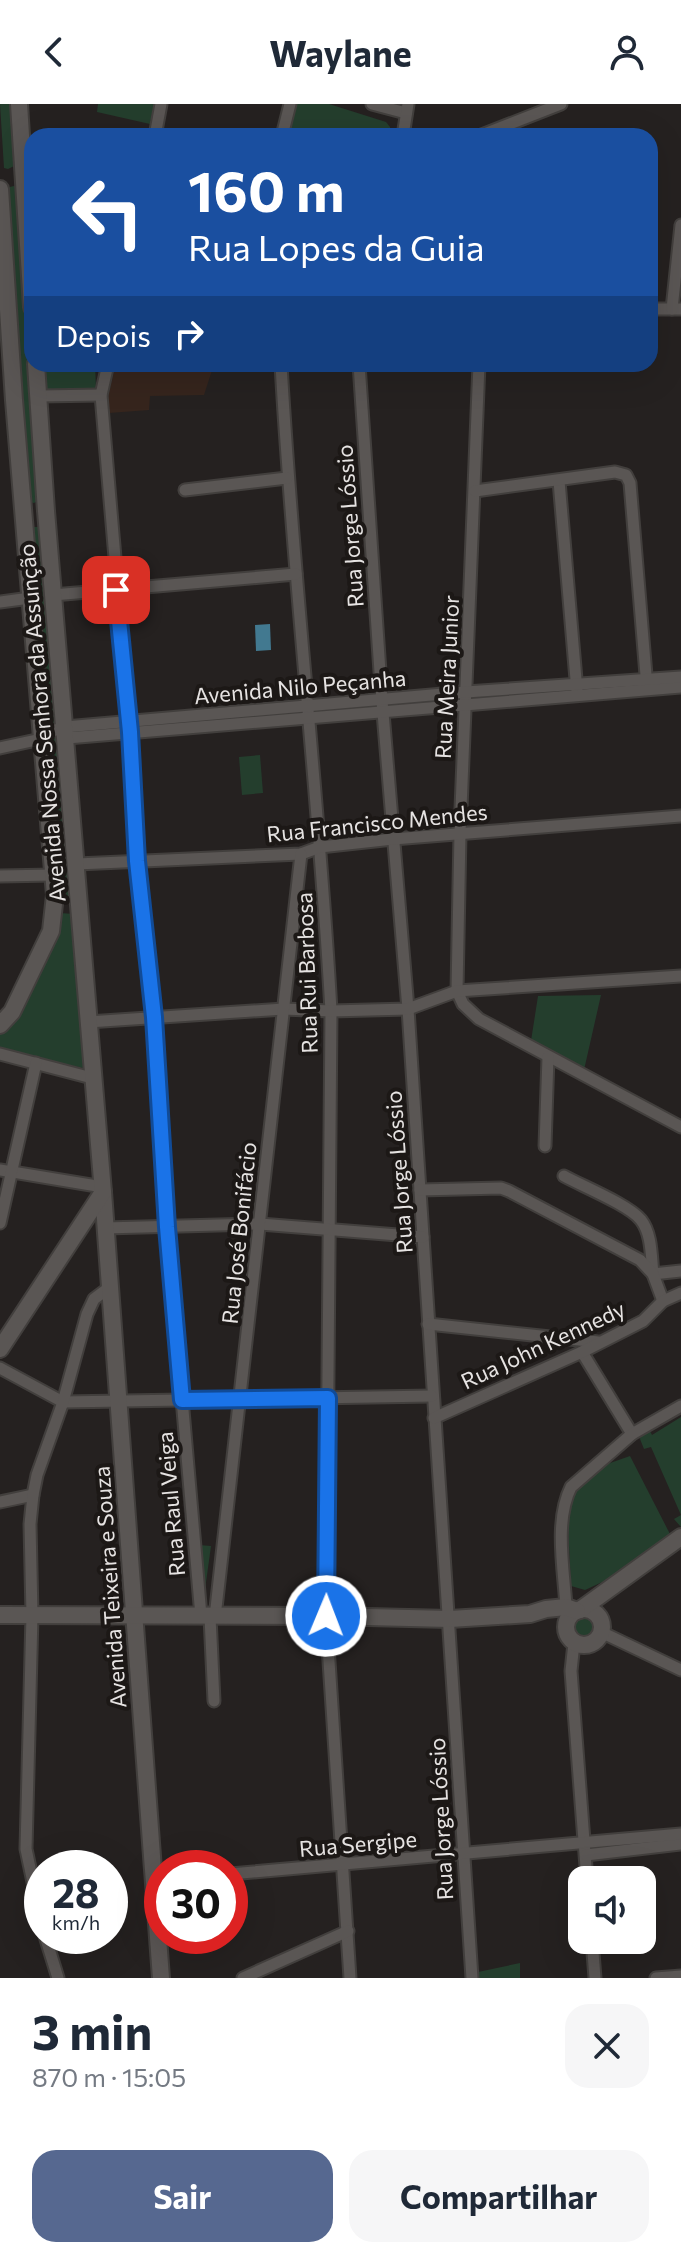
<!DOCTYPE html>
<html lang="pt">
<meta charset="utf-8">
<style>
body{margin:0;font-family:Commissioner,sans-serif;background:#f6f6f7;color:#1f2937;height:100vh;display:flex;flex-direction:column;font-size:30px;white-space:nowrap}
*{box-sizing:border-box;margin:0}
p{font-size:26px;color:#747a83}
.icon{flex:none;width:44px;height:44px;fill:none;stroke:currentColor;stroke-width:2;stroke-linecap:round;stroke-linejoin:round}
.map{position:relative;height:1874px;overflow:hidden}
.panel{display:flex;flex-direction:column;background:#fff;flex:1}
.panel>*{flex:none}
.hud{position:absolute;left:24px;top:24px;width:634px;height:244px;border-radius:24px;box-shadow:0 8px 32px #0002;background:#1a4fa0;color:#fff;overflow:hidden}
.buttons{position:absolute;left:568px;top:1762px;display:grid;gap:16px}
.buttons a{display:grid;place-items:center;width:88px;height:88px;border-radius:16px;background:#fff;box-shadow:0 8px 32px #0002;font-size:40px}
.speed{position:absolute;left:24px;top:1746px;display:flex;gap:16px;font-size:40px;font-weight:700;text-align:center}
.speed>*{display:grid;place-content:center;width:104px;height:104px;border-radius:50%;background:#fff;box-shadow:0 8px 32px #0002;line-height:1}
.speed small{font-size:20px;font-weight:400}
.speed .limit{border:12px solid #d22;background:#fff;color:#111}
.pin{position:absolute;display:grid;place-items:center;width:68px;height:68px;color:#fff;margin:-34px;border-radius:16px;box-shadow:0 4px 12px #0006}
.me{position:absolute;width:88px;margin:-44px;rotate:1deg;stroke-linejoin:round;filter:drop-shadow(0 0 6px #0008)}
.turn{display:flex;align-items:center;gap:28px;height:168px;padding:0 32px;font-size:36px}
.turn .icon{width:104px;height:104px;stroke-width:2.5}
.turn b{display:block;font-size:56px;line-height:68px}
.then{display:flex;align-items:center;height:76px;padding:0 32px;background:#0003;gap:16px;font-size:30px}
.round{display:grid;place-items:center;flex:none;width:84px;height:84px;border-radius:24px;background:#f6f6f7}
.overview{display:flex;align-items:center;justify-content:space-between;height:136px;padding:0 32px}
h1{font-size:48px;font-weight:700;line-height:60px}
.action{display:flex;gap:16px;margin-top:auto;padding:16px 32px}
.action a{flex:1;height:92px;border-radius:24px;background:#566890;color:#fff;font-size:32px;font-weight:700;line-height:92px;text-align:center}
.action a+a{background:#f6f6f7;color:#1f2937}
header{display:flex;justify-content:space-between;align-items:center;height:104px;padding:0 32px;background:#fff;font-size:36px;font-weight:700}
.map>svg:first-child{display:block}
.medical{fill:#36251d}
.green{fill:#243e2d}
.water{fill:#427990}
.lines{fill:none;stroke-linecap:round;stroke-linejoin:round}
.street-casing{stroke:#423f3d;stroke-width:15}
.secondary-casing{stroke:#423f3d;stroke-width:20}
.street{stroke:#5a5654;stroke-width:11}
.secondary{stroke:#5a5654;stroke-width:16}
.route-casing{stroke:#114b97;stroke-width:20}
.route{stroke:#1a73e8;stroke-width:14}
.labels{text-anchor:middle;stroke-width:8;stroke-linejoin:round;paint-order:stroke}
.street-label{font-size:22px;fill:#e6e3e2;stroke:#1c1816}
</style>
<header><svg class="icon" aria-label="back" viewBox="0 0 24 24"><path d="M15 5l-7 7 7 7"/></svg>Waylane<svg class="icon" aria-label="person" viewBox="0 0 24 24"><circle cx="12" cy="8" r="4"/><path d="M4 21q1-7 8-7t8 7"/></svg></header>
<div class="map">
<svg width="681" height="1874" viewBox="0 0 681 1874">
<rect width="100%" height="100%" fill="#252120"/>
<path class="medical" d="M116,260h98l-10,31 -54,1 -1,14 -40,3 -2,-12z"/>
<g class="green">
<path d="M0,0h13l5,60 -10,5 -4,-1z"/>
<path d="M98,0h56l-4,20 -53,-12z"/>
<path d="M294,0h35l57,18 4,5v9h-103z"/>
<path d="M14,82l6,1 21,312 -7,4 -4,-1 -25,-314z"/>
<path d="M42,260h53l1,24 -52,2z"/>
<path d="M31,423h11l33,369 -6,3 -11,-20z"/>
<path d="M260,651l3,38 -21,2 -3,-38z"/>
<path d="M60,809l14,1 9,154 -83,-19v-20z"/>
<path d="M601,891l-17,75 -53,-29 7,-45z"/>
<path d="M681,1313v110l-7,-8 7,-4 -30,-68 -7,2 -4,-10 1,-5 8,-5 3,6z"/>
<path d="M630,1352l42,82 -46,33 -41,19 -14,-4 -3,-61 2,-27 26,-30z"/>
<path d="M199,1441l12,1 -7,51z"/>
<circle cx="585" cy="1524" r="12"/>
<path d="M520,1859v15h-42v-6z"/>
</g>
<path class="water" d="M270,520l1,26 -15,1 -1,-26z"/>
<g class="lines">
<defs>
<g id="street">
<path d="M372,0l34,9"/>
<path d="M155,32l6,-32"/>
<path d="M282,32l8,-32"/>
<path d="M403,32l5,-32"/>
<path d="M479,32l82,-32"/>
<path d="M650,205h31"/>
<path d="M672,205l9,-84"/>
<path d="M108,260l-7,31 29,337 7,129 17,156 13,210 34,389"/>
<path d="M281,260c12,216 38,431 50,647l-5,605 24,362"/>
<path d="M359,260l23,337 26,308 64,969"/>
<path d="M479,260l-19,469 -3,158 6,13 16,15 202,108"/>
<path d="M39,292l62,-1"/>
<path d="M559,377l18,210"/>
<path d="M185,386l102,-12"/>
<path d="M475,387l140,-19 11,3 4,8 17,204"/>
<path d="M53,491l243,-21"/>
<path d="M0,498l30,-4"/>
<path d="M67,634l614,-51"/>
<path d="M0,644l41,-9 5,-6 19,-6 401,-35 215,-15"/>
<path d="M77,760l224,-10 19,-7 73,-8 288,-23"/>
<path d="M0,772l53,-1"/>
<path d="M88,918l196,-13 47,2 77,-2 49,-18 224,-15"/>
<path d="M0,950l92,24"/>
<path d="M545,1042l3,-89"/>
<path d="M0,1066l103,17"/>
<path d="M564,1072c18,10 65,29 77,44 11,14 10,36 12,54l28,-3"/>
<path d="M420,1086l81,-2 8,3 131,69 13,14 10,27"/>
<path d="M0,1119l36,-160"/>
<path d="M105,1124l155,-4 163,13"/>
<path d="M428,1220l170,18"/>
<path d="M582,1248l50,82"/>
<path d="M0,1264l63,34 369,-6"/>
<path d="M434,1314l148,-66 61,-31 20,-20 18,-8"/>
<path d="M0,1398l33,-7"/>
<path d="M566,1503c-2,-37 -12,-86 5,-120l61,-53 49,-28"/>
<path d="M210,1513l4,84"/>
<path d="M215,1513l86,-763"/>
<path d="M601,1528l80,38"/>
<path d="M574,1539l-3,28 16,209"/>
<path d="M586,1751l95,-11"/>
<path d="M230,1770l451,-40"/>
<path d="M42,1821l-16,-76 6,-234 -2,-91 3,-29 4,-20 26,-73 24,-88 7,-15 16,-12"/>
<path d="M45,1832l13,42"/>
<path d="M592,1836l3,38"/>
<path d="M243,1874l105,-47"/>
<path d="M656,1874l25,-2"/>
</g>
<g id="secondary">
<path d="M19,0l13,203"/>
<path d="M0,85l14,211 41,495 -4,36 -39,81 -12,13"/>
<path d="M103,1088l58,786"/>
<path d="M0,1245l103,-157 -57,-681 -10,-147"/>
<circle cx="584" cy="1523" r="18"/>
<path d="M580,1506l101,-73"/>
<path d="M0,1511l326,1 124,3 80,-5 16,-5 20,-2 11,4"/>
</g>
</defs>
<use href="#street" class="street-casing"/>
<use href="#secondary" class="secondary-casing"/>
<use href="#street" class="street"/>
<use href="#secondary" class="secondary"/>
</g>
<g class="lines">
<defs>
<path id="route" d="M116,486l14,142 7,129 17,156 13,210 15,173 146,-2 -2,218"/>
</defs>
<use href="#route" class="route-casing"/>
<use href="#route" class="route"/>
</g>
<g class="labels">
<g class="street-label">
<text transform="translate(350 422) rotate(-94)" y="8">Rua Jorge Lóssio</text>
<text transform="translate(447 573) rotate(-87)" y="8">Rua Meira Junior</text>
<text transform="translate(300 583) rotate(-5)" y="8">Avenida Nilo Peçanha</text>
<text transform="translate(42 619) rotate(-95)" y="8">Avenida Nossa Senhora da Assunção</text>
<text transform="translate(377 719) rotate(-6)" y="8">Rua Francisco Mendes</text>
<text transform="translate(307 869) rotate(-92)" y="8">Rua Rui Barbosa</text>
<text transform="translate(399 1068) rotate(-94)" y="8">Rua Jorge Lóssio</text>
<text transform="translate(239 1129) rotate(-84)" y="8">Rua José Bonifácio</text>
<text transform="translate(543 1241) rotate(-25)" y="8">Rua John Kennedy</text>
<text transform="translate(171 1400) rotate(-95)" y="8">Rua Raul Veiga</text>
<text transform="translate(110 1483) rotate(-94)" y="8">Avenida Teixeira e Souza</text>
<text transform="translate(441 1715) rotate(-93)" y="8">Rua Jorge Lóssio</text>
<text transform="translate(358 1740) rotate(-5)" y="8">Rua Sergipe</text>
</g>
</g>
</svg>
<div class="buttons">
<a><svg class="icon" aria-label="sound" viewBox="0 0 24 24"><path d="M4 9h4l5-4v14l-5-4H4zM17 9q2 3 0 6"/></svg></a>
</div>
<div class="speed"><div>28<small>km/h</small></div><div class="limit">30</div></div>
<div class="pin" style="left:116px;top:486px;background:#d93025"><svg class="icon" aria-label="arrive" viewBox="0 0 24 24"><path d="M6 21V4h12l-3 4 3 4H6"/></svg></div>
<svg class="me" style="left:326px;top:1512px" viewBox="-20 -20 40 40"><circle r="17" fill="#1a73e8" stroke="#fff" stroke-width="3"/><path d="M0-11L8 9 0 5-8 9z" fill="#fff"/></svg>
<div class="hud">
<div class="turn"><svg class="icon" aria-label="left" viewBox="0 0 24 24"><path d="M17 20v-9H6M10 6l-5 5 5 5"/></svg><div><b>160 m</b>Rua Lopes da Guia</div></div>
<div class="then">Depois<svg class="icon" aria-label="right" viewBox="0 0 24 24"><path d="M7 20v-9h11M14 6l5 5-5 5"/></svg></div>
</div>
</div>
<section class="panel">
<div class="overview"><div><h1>3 min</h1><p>870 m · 15:05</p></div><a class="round"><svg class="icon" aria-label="close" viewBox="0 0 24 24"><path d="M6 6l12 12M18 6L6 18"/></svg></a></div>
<div class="action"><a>Sair</a><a>Compartilhar</a></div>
</section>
